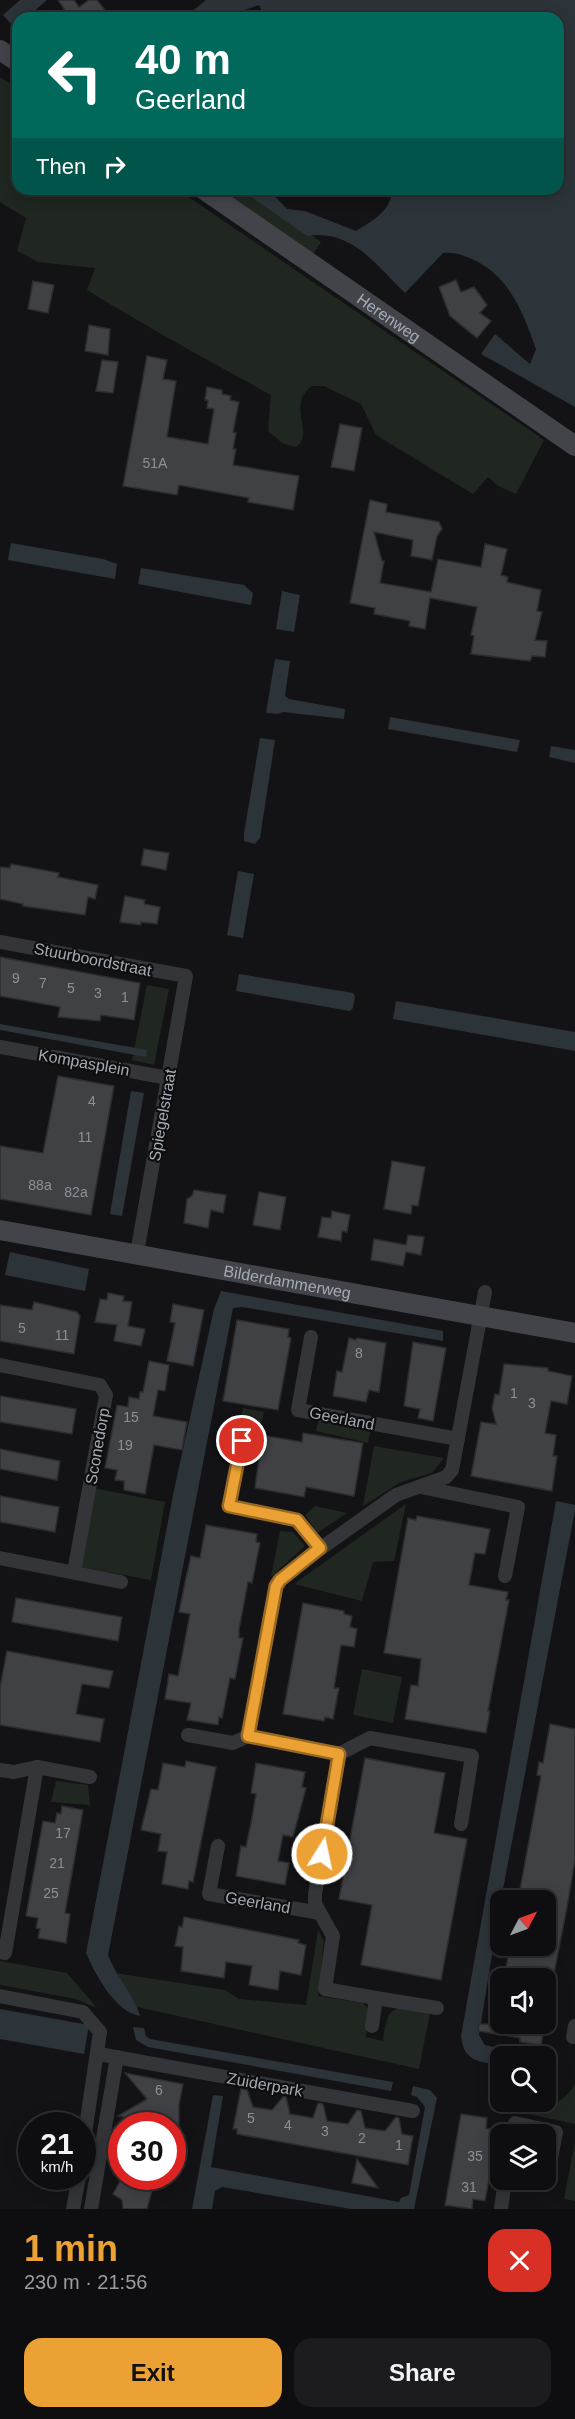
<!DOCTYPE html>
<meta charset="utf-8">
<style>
body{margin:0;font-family:Helvetica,sans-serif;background:#1c1c1e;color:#f1f3f6;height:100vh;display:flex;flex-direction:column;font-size:22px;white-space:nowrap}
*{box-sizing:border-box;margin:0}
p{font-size:20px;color:#9b9c9f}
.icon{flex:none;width:33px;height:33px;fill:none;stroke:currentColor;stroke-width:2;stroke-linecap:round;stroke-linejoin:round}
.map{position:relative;height:2209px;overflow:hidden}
.sheet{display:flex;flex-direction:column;background:#0e0e10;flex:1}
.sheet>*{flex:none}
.banner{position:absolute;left:12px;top:12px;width:552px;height:183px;border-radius:18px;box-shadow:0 3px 15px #0003,0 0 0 2px #2e2e30;background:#00695c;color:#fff;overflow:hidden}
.needle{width:39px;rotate:49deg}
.fabs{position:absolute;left:490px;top:1890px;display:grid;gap:12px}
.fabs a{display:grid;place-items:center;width:66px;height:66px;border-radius:12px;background:#0e0e10;box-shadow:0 3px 15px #0003,0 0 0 2px #2e2e30;font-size:30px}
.speed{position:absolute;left:18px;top:2112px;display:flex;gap:12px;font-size:30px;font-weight:700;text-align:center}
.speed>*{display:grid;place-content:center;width:78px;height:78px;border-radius:50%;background:#0e0e10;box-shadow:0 3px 15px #0003,0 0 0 2px #2e2e30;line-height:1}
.speed small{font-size:15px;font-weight:400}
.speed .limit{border:9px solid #d22;background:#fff;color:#111}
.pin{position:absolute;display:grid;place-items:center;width:51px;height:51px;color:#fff;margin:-26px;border:3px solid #fff;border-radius:50%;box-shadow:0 2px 6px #0007}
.me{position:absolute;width:66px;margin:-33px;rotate:10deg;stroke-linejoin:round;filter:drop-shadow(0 0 4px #0008)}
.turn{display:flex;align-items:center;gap:21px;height:126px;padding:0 24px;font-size:27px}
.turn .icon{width:78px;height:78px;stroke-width:2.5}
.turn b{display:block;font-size:42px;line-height:51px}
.then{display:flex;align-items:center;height:57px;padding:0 24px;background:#0003;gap:12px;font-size:22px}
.round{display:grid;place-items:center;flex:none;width:63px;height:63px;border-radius:18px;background:#1c1c1e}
.head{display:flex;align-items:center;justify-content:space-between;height:102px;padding:0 24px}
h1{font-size:36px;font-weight:600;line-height:45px;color:#eba134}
.cta{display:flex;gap:12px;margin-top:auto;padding:12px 24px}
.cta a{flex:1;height:69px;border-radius:18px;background:#eba134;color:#111;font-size:24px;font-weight:600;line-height:69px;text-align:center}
.cta a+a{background:#1c1c1e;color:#f1f3f6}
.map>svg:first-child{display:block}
.green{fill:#1f2720}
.water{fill:#2c343a}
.building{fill:#3f4144;stroke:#2d2d30;stroke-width:1.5}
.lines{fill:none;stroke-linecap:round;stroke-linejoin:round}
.street{stroke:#343539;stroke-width:14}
.secondary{stroke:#424449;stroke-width:20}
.route-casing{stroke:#996922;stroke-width:15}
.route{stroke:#eba134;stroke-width:10}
.labels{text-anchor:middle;stroke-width:4.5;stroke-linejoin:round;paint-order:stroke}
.number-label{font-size:14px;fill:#8c9099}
.street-label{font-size:16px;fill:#a5abb5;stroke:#0e0e0f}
</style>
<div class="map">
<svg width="575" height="2209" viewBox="0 0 575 2209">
<rect width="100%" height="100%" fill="#131315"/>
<g class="green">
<path d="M0,77l18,12v100h159l367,251 -28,54 -18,-8 -10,-9 -15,17 -97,-59 -15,-31 -37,-18h-12c-27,20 4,47 -16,61l-14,-4 -14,-12 3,-36c-62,-34 -124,-68 -184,-105l8,-22 -57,-6 -21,-11 9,-33 -26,-16z"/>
<path d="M215,189h33l73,53 -8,13z"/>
<path d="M147,985l22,4 -15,76 -22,-5z"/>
<path d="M243,1408l21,4 -5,21 -20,-3z"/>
<path d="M319,1418l52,11 -3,14 -52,-12z"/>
<path d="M374,1446l70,12 -12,15 -31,9 -38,24z"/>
<path d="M93,1488l72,14 -14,78 -70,-13z"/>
<path d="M406,1504l-12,57 -21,1 -11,39 -68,-17z"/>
<path d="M315,1506l32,7 -30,20 -12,-18z"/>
<path d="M280,1531l13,1 12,14 -34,31z"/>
<path d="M362,1669l40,8 -9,46 -40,-8z"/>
<path d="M56,1781l32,4 2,20 -39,-3z"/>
<path d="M318,1930l6,11 -6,55 45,7 6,8 -3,26 17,4c5,-41 12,-34 47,-28l-11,56 -282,-62 -22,-34 110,17 14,9 67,6z"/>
<path d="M0,1961l67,12 30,35 -21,-9 -76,-14z"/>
<path d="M575,2084v40l-47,-10v-9c22,1 35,-1 47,-21z"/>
<path d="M575,2142v59l-11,-2z"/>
</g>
<g class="water">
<path d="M20,0h27l-21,18h-8v7l-3,3 -12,-13z"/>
<path d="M206,0h369v407l-94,-53 14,-20 35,30 6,-15c-13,-36 -26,-72 -62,-89 -12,-5 -18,-8 -31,-7l-38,40c-29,-28 -53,-64 -98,-57l-67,-47h28l19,20 18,2 51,20c16,-10 36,-20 36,-42h166v-171h-293l-6,-13 -37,13h-38z"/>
<path d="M11,543l92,16 14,5 -2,15 -107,-19z"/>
<path d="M141,568l103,17 9,8 -2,12 -113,-21z"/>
<path d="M282,591l18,4 -6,37 -18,-3z"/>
<path d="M275,659l15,2 -5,35 4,3 56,10 -1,10 -61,-7 -5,2 -12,-1z"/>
<path d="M390,717l130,23 -3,12 -129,-23z"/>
<path d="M260,738l15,2 -15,98 -5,6 -11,-3v-8z"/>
<path d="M551,746l24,4v13l-26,-6z"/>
<path d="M238,871l16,3 -11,64 -16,-3z"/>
<path d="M239,974l114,19 2,3 -2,12 -3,3 -114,-20z"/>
<path d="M396,1001l179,31v19l-182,-32z"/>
<path d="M0,1024l147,26 -1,7 -146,-27z"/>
<path d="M131,1091l13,2 -22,123 -12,-2z"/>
<path d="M10,1252l79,17 -4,22 -80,-16z"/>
<path d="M221,1291l222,40v10l-201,-34 -9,1 -125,647c8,22 27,41 32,61 -25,-4 -45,-42 -54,-63l88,-463 40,-181z"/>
<path d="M556,1501l19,4v5l-74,390 -22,135 6,10 49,11h-33v10c-23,-5 -37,-4 -40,-30z"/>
<path d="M0,2009l89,16 -5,29 -84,-15z"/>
<path d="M133,2027l11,1 2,8 4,3 243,43 -2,9 -243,-44 -12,-7z"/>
<path d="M413,2086l17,4 7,8 -23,111h-63l-129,-22 -7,4 -3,18h-20l21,-114 10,1 -12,71 188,35 2,-4 8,-3 16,-88 -8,-10 -6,-2z"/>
</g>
<g class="building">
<path d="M58,0h16l5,7 10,-7h8l14,18h-47l4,-3z"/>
<path d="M456,280l5,12 13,-5 13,18 -7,8 11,8 -14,17 -27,-22 -11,-29z"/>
<path d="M33,281l21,4 -6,28 -20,-4z"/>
<path d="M89,325l21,4 -2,26 -23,-4z"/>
<path d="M147,356l20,4 -4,19 13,2 -9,56 41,7 6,-35 -7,-1 1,-8h-3l2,-13 15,3v4l9,2 -1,4 9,2 -6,30 3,1 -3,16h3l-3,16 66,11 -6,34 -45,-8 1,-4 -70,-13 -2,10 -54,-9z"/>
<path d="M102,360l16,2 -5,31 -17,-2z"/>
<path d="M340,424l22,4 -8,43 -23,-4z"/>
<path d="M370,500l17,4 -1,8 53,10 3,7 -5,7 -5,24 -21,-4 2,-16 -39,-8 8,29h2l-4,22 51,9 7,-33 43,8 4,-23 22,5 -6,26 7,2 -1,5 34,8 -4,21 5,1 -7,28 12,1 -2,16 -13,-1 -2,5 -59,-7 3,-18 -3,-1 6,-28 -47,-9 -5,31 -16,-3 1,-5 -36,-7 1,-6 -25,-5z"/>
<path d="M144,849l25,4 -3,17 -25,-5z"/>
<path d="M11,864l48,9 -1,4 40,8 -3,14 -7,-2 -3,18 -62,-9v-2l-23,-5v-32l10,1z"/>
<path d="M125,896l20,4 -1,4 16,3 -3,17 -16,-2v3l-21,-3z"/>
<path d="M0,957l140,26 -6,37 -33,-5 -1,6 -42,-4 2,-10 -60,-11z"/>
<path d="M58,1076l56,10 -23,129 -91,-16v-53l43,7z"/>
<path d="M392,1161l33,6 -7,39 -6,-1 -1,9 -27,-5z"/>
<path d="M194,1190l32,5 -3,18 -12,-3 -3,18 -24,-5 3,-24 5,-3z"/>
<path d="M259,1192l27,5 -6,33 -27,-5z"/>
<path d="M332,1211l18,4 -3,17 -5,-1 -1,10 -23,-4 4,-20 9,1z"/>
<path d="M408,1235l16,2 -3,18 -15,-3 -3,14 -32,-6 3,-21 32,6z"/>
<path d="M108,1293l16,3 -1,5 9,1 -4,24 17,3 -4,17 -27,-5 3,-16 -22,-3 5,-23 7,1z"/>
<path d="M34,1302l43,10 3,4 -6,38 -74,-13v-36l32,5z"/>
<path d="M173,1304l31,6 -11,56 -26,-5 8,-38 -5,-1z"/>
<path d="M237,1320l52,9 -1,8 3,1 -13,72 -55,-9z"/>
<path d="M349,1338l7,2 1,-2 29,5 -7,49 -10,-2 -3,12 -33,-6 4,-25 5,1z"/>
<path d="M413,1342l33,6 -13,73 -15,-3 2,-9 -16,-3z"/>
<path d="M149,1361l20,4 -4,26 -7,-1 -5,26 34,6 -5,28 -28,-5 -9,49 -21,-4v-9l-9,-1 2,-10 -12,-2 12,-63 11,2 1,-10 10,2 1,-7h3z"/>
<path d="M504,1364l44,4v3l24,5 -5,28 -16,-3 -6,32 11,2 -3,21h4l-5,35 -81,-15 10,-54 15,2 -4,-16 3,-14 4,1z"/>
<path d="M0,1396l76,13 -4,25 -72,-12z"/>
<path d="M303,1433l60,10 -9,53 -48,-9 -2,10 -49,-9 7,-53 40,7z"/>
<path d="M0,1449l60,12 -3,19 -57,-11z"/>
<path d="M0,1496l59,11 -4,25 -55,-10z"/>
<path d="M417,1516l73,13 -5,25 -10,-1 -6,32 39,7 -2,8h3l-21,111h2l-4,22 -81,-14 6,-34 7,1 3,-27 -37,-6 24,-135 8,2z"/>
<path d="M206,1525l51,9 -1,8 4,1 -8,40 -4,-1 -9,47v9h4l-8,41 -5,-1 -8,40 -3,-1 -1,8 -31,-5 4,-17 -26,-4 4,-25 9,2 12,-62 -11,-2 7,-34 5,-22 9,2z"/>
<path d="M16,1598l106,19 -4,24 -106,-19z"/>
<path d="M303,1603l41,8v3l8,2 -2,11 7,2 -3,18 -13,-2 -7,43h5l-6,31 -8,-2 -1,4 -41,-7z"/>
<path d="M7,1651l106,20 -4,17 -27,-4 -6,30 28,5 -4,23 -100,-17v-38z"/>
<path d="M550,1724l25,5v131l-8,47 -14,72 -49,-1 6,-32 26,4 1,-3 9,2v-49h-28l23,-124 -4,-1 2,-13 4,1z"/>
<path d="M365,1758l80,15 -11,60 33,6 -26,141 -80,-15 11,-60 -33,-6z"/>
<path d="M186,1761l30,6 -23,115 -4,-1 -1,8 -26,-5 5,-32 -9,-1 3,-17 -20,-4 10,-41 7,1 5,-27 22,4z"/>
<path d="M256,1763l49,9 -3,15 4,1 -13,49 -10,-2 -5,26 11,2 -4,22 -49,-9 5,-30 5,1 5,-24 5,-29 -5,-1z"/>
<path d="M62,1806l21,4 -18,103 5,1 -4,29 -28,-5 2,-9 -4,-1 2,-10 -12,-2 17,-95 12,2 2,-10 4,1z"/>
<path d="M184,1917l115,23 -1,3 8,2 -5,30 -21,-4 -2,19 -29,-5 3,-19 -26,-4 -2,16 -43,-7 2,-24 -8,-1 4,-20 3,1z"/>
<path d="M479,2024h66l-4,21 -21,-3v-4l-42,-7z"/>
<path d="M125,2073l58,11 -4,21v22l-61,-11 29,-17z"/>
<path d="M241,2089l6,1 6,17 19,3 11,-13h3l4,17 23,4 5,-15 5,1 4,17 21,3 9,-14 4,1 4,17 20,3 11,-14 3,1 3,16 11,2 -5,29 -171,-31v-5h-4z"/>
<path d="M461,2114l26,4 -1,10 12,3 -13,70 -12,-2 -1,10 -27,-4z"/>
<path d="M357,2159l21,29 -26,-5z"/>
<path d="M123,2176h33l-9,33h-24l-1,-9 -9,-6z"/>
</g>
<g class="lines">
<g class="street">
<path d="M0,942l186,34 -49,277"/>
<path d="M0,1047l168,31"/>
<path d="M311,1337l-13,73 160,29"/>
<path d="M0,1365l100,20 6,10 -32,177"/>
<path d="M242,1438l-13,68 68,14 23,29"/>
<path d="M421,1487l97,20 -13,69"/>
<path d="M0,1558l121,24"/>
<path d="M188,1735l45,8 15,-7"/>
<path d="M339,1754l-24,140v10l18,32 -8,53 51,9"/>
<path d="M0,1770l14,2 23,-5 53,10"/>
<path d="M461,1824l11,-68 -102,-18 -31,16 -91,-18 28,-150 4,-6 40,-31 76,-54 50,-18 6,-7 33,-178"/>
<path d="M218,1846l-9,48 111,19"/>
<path d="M0,1952l5,1 32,-186"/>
<path d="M0,1996l83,16 17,20 -18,121"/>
<path d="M372,2026l4,-28 61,10"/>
<path d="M575,2026l-2,11h2"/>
<path d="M99,2054l314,57"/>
<path d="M513,2134l2,-11 41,9 -10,53 -29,-5"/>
<path d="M73,2209l6,-33"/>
<path d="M91,2209l26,-152"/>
<path d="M501,2209l4,-29"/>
</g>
<g class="secondary">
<path d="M0,50l18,12"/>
<path id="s1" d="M203,189l372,257"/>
<path id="s2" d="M0,1230l575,103"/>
</g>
</g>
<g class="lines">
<defs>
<path id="route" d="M242,1441l-13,65 68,14 23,28 -40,32 -4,6 -28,150 91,18 -17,100"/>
</defs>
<use href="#route" class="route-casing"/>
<use href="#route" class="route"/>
</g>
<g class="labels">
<g class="number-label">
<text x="155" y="468">51A</text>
<text x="16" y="983">9</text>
<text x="43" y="988">7</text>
<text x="71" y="993">5</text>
<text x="98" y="998">3</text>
<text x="125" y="1002">1</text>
<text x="92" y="1106">4</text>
<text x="85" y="1142">11</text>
<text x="40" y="1190">88a</text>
<text x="76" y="1197">82a</text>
<text x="22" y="1333">5</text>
<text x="62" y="1340">11</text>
<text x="359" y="1358">8</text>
<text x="514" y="1398">1</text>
<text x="532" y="1408">3</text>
<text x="131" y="1422">15</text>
<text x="125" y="1450">19</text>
<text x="63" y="1838">17</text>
<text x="57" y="1868">21</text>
<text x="51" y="1898">25</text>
<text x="159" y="2095">6</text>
<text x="251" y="2123">5</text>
<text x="288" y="2130">4</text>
<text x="325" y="2136">3</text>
<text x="362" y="2143">2</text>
<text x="399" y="2150">1</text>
<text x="475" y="2161">35</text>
<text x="469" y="2192">31</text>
</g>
<g class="street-label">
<text dy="6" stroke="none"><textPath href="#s1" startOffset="226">Herenweg</textPath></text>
<text transform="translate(93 959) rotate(11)" y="6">Stuurboordstraat</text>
<text transform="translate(84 1062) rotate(10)" y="6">Kompasplein</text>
<text transform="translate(162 1115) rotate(-80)" y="6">Spiegelstraat</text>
<text dy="6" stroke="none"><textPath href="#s2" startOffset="292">Bilderdammerweg</textPath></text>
<text transform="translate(342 1418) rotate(11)" y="6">Geerland</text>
<text transform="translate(97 1446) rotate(-80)" y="6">Sconedorp</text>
<text transform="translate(258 1902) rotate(10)" y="6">Geerland</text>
<text transform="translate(265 2084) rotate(10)" y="6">Zuiderpark</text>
</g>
</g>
</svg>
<div class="fabs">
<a><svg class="needle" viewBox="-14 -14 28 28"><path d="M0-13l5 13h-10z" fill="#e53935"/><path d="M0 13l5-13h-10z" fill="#9b9c9f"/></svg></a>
<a><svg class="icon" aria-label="sound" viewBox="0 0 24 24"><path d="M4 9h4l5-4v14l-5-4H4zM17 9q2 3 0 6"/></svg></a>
<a><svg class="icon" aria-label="search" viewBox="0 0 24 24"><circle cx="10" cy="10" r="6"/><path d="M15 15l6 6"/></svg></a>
<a><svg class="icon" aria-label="layers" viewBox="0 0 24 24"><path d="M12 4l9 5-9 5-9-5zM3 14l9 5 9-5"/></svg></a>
</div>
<div class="speed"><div>21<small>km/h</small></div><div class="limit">30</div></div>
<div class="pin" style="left:242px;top:1441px;background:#d93025"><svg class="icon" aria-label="arrive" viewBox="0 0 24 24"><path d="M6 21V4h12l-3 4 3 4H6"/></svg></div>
<svg class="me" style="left:322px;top:1854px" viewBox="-20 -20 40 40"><circle r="17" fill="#eba134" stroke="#fff" stroke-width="3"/><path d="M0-11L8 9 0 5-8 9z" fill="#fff"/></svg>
<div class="banner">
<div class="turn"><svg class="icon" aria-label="left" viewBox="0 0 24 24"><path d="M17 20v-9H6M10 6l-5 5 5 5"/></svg><div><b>40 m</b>Geerland</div></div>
<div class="then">Then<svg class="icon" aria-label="right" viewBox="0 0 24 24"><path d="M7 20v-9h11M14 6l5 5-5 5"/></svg></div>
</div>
</div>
<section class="sheet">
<div class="head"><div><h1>1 min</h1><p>230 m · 21:56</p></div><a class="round" style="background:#d93025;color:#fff"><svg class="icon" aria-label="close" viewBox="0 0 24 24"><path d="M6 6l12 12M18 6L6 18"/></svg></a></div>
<div class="cta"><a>Exit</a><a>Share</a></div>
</section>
